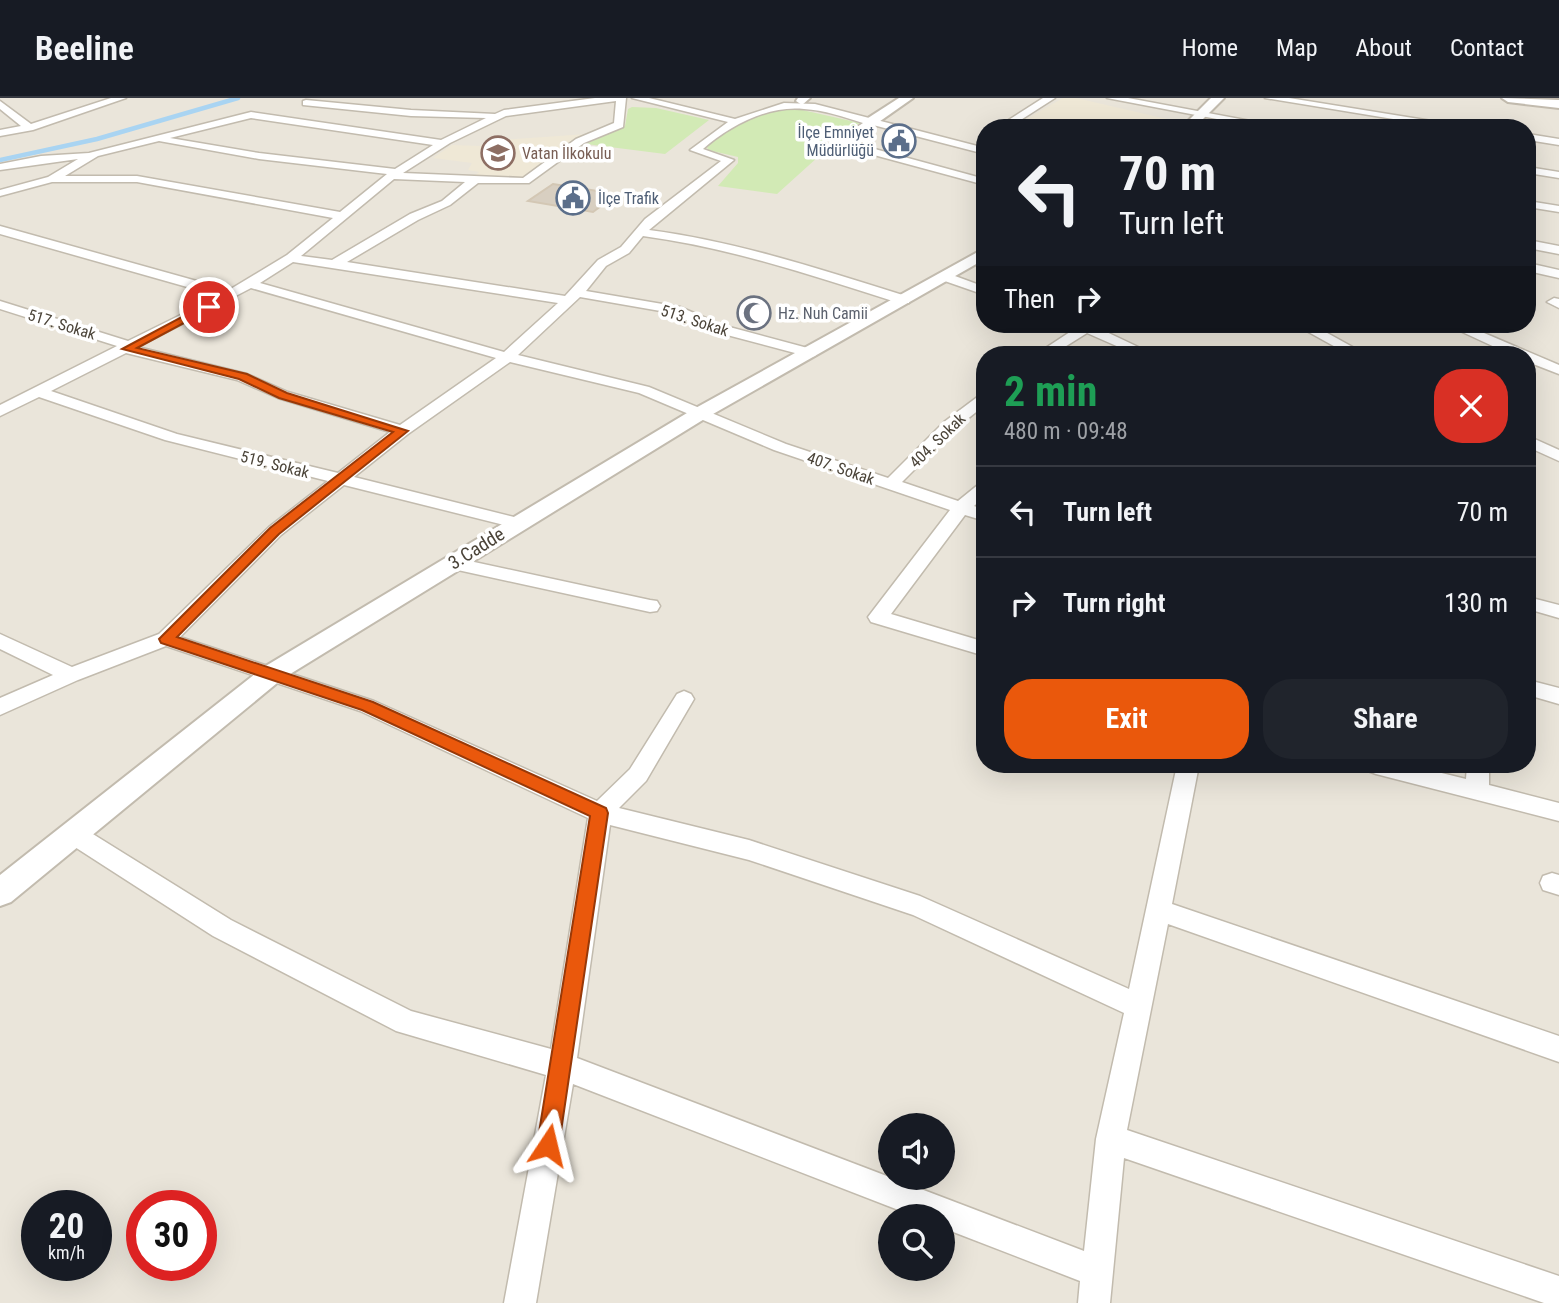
<!DOCTYPE html>
<meta charset="utf-8">
<style>
body{margin:0;font-family:"Roboto Condensed",sans-serif;background:#20242c;color:#f1f3f6;height:100vh;display:flex;flex-direction:column;font-size:26px;white-space:nowrap}
*{box-sizing:border-box;margin:0}
p{font-size:23px;color:#9ea1a6}
.icon{flex:none;width:38px;height:38px;fill:none;stroke:currentColor;stroke-width:2;stroke-linecap:round;stroke-linejoin:round}
.map{position:relative;flex:1;overflow:hidden}
.sheet{position:absolute;left:976px;top:248px;width:560px;height:427px;display:flex;flex-direction:column;background:#171b24;border-radius:28px;box-shadow:0 7px 28px #0002}
.sheet>*{flex:none}
.guide{position:absolute;left:976px;top:21px;width:560px;height:214px;border-radius:28px;box-shadow:0 7px 28px #0002;background:#171b24;color:#f1f3f6;overflow:hidden}
.buttons{position:absolute;left:878px;top:1015px;display:grid;gap:14px}
.buttons a{display:grid;place-items:center;width:77px;height:77px;border-radius:50%;background:#171b24;box-shadow:0 7px 28px #0002;font-size:35px}
.speed{position:absolute;left:21px;top:1092px;display:flex;gap:14px;font-size:35px;font-weight:700;text-align:center}
.speed>*{display:grid;place-content:center;width:91px;height:91px;border-radius:50%;background:#171b24;box-shadow:0 7px 28px #0002;line-height:1}
.speed small{font-size:18px;font-weight:400}
.speed .limit{border:10px solid #d22;background:#fff;color:#111}
.pin{position:absolute;display:grid;place-items:center;width:60px;height:60px;color:#fff;margin:-30px;border:4px solid #fff;border-radius:50%;box-shadow:0 2px 7px #0007}
.me{position:absolute;width:77px;margin:-38px;rotate:10deg;stroke-linejoin:round;filter:drop-shadow(0 0 5px #0008)}
.turn{display:flex;align-items:center;gap:24px;height:147px;padding:0 28px;font-size:32px}
.turn .icon{width:91px;height:91px;stroke-width:2.5}
.turn b{display:block;font-size:49px;line-height:60px}
.then{display:flex;align-items:center;height:66px;padding:0 28px;background:#0003;gap:14px;font-size:26px}
.round{display:grid;place-items:center;flex:none;width:74px;height:74px;border-radius:28px;background:#20242c}
.overview{display:flex;align-items:center;justify-content:space-between;height:119px;padding:0 28px}
h1{font-size:42px;font-weight:700;line-height:52px;color:#1e9e55}
.primary-button{display:flex;gap:14px;margin-top:auto;padding:14px 28px}
.primary-button a{flex:1;height:80px;border-radius:28px;background:#ea580c;color:#fff;font-size:28px;font-weight:700;line-height:80px;text-align:center}
.primary-button a+a{background:#20242c;color:#f1f3f6}
ul{padding:0;list-style:none}
li{display:flex;align-items:center;gap:21px;height:91px;padding:0 28px;border-top:2px solid #363941}
li div{flex:1}
li b{display:block;font-size:26px}
li em{font-style:normal}
header{display:flex;align-items:center;gap:42px;box-sizing:border-box;height:98px;padding:0 35px;background:#171b24;border-bottom:2px solid #363941}
header strong{font-size:33px}
nav{display:flex;gap:38px;margin-inline-start:auto;font-size:24px}
.map>svg:first-child{display:block}
.residential{fill:#eae5da;fill-rule:evenodd}
.education{fill:#efe8d6}
.green{fill:#d2eab5}
.lines{fill:none;stroke-linecap:round;stroke-linejoin:round}
.stream{stroke:#a9d4f2;stroke-width:4.5}
.building{fill:#d8cfc1;stroke:#d3c7b4;stroke-width:2}
.minor-casing{stroke:#c2bbae;stroke-width:3}
.tertiary-casing{stroke:#c2bbae;stroke-width:4}
.minor{fill:#fff;fill-rule:evenodd}
.tertiary{fill:#fff;fill-rule:evenodd}
.route{fill:#ea580c;stroke:#983908;stroke-width:2}
.labels{text-anchor:middle;stroke-width:7;stroke-linejoin:round;paint-order:stroke}
.far-service-label{font-size:16px;fill:#4e5e75;stroke:#fff;text-anchor:end}
.far-education-label{font-size:16px;fill:#785e54;stroke:#fff;text-anchor:start}
.far-worship-label{font-size:16px;fill:#5b616d;stroke:#fff;text-anchor:start}
.far-street-label{font-size:16px;fill:#4b4439;stroke:#fff}
.street-label{font-size:19px;fill:#4b4439;stroke:#fff}
</style>
<header>
<strong>Beeline</strong>
<nav><a>Home</a><a>Map</a><a>About</a><a>Contact</a></nav>
</header>
<div class="map">
<svg width="1559" height="1205" viewBox="0 0 1559 1205">
<rect width="100%" height="100%" fill="#f6f3ec"/>
<path class="residential" d="M0,0h1559v1205h-1559zM985,30h543v196h-543zM985,257h543v410h-543zM891,1027h52v53h-52zM37,1108h59v59h-59zM142,1108h59v59h-59zM891,1118h52v53h-52z"/>
<g class="education">
<path d="M1063,0h13l95,22 -13,8h-147z"/>
<path d="M587,36l-25,14 -41,30 -48,-1 6,-5 -11,-2 4,-7 -39,-5 19,-13 28,1 7,-5z"/>
</g>
<g class="green">
<path d="M632,9l24,1 53,12 -44,34 -79,-10 39,-18 3,-17z"/>
<path d="M789,9l71,16 -48,25 6,9 -41,37 -59,-8 20,-23v-6l-30,-7 -2,-6c25,-15 53,-35 83,-37z"/>
</g>
<g class="lines">
<path class="stream" d="M0,62l97,-21 141,-41"/>
</g>
<path class="building" d="M553,86l64,10 -24,18 -65,-11z"/>
<g class="lines">
<defs>
<g id="minor">
<path d="M111,0h15l-93,32 -33,6v-6l21,-4 -21,-17v-8l31,23z"/>
<path d="M595,0h31l-3,29 -39,16 -55,40h-51l-28,22 -32,15 -71,42 218,34 33,-36 23,-13 24,-28 76,-58 -31,-11 38,-28 -96,-24h17l86,21 49,-16 31,1 170,44v6l-112,-29 -24,17 136,37v6l-148,-40v-4l26,-18c-19,-6 -39,-13 -59,-14 -36,-4 -75,17 -101,40l31,11 -85,70c90,12 174,40 260,67v6h-10c-85,-27 -167,-55 -256,-67l-14,17 -23,13 -20,25 94,16 42,18 93,25 2,3 -2,3 -5,1 -98,-26 -40,-18 -92,-16 -62,58 131,32 137,57 102,34 56,-56 36,-27 5,-2v12l-29,23 -54,54 56,19 21,-17 6,-1v13l-11,10 11,4v11l-20,-6 -74,99 94,28v14l-114,-34 -3,-5 82,-107 -176,-60 -135,-57 -129,-31 -102,72 -54,43 168,42 3,4 -3,4 -6,1 -172,-43 -63,50 -101,102 194,64 223,100 33,-32 47,-75 7,-3 7,3 3,5 -48,82 -27,27 130,32 171,56 209,93 48,-224h22l-27,139 387,132v26l-391,-138 -41,206 432,146v27h-15l-420,-145 -14,145h-32l2,-22 -137,-53v-12h-29l-341,-132 -37,219h-32l42,-228 -150,-44 -183,-95 -149,-96 -4,-7 4,-7 8,-3 8,3 151,94 180,91 140,38 37,-231 -228,-107 -194,-65 -88,34 -78,35v-17l53,-23 -53,-26v-15l72,33 87,-33 110,-107 59,-46 -163,-41 -126,-43 -39,19v-11l117,-59 -117,-37v-8l128,40 91,-45 -219,-62v-8l229,64 58,-35 46,-37 -196,-36h-85l-52,14v-6l48,-13 30,-18 -78,11v-6l41,-8 48,-3 162,-41 190,28 45,-22 -75,-2 -108,-11v-4l3,-1 105,10 84,4 9,-4zM616,3l-2,22 -38,16 -53,39 -120,-5 47,-30 56,-27zM251,20l182,27 -38,24 -136,-16 -89,-15zM159,43l100,18 128,15 -47,38 -203,-36h-72l33,-20zM394,81l71,3 -23,19 -32,13 -78,46 -31,-4zM293,164l265,41 -54,49 -244,-69zM251,190l245,70 -96,67 -112,-33 -41,-18 -109,-27zM126,255l111,27 41,18 112,34 -52,41 -161,-39 -126,-43zM610,727l139,35 164,55 211,98 -28,126 -12,112 -507,-193z"/>
<path d="M1043,0h12l-47,30h-12z"/>
<path d="M1107,0h21l160,30h-24z"/>
<path d="M1265,0h24l186,30h-27z"/>
<path d="M1528,36l31,5v6l-31,-5z"/>
<path d="M1528,69l31,5v6l-31,-5z"/>
<path d="M1528,103l31,5v6l-31,-5z"/>
<path d="M1528,142l31,6v8l-31,-6z"/>
<path d="M1528,165l31,7v8l-31,-7z"/>
<path d="M944,174l41,15v8l-46,-16 -1,-3z"/>
<path d="M1554,200l5,1v9l-12,-6z"/>
<path d="M1072,226h26l-2,3 59,28h-18l-50,-22 -35,22h-17l41,-27z"/>
<path d="M1294,226h17l56,31h-17z"/>
<path d="M1445,226h18l96,41v9l-31,-12v-7h-16z"/>
<path d="M1528,338l31,14v11l-31,-14z"/>
<path d="M451,459l199,43 7,1 3,5 -3,5 -7,1 -206,-45 -2,-4z"/>
<path d="M1528,499l31,8v13l-31,-9z"/>
<path d="M1528,582l31,8v16l-31,-9z"/>
<path d="M1365,667h44l57,14 1,-14h22v20l70,18v18l-183,-47 -8,-3z"/>
<path d="M1552,775l7,2v20l-16,-5 -3,-7 3,-7z"/>
</g>
<g id="tertiary">
<path d="M798,0h12l-8,7 -6,-4z"/>
<path d="M899,0h14l-37,26h-8v-6z"/>
<path d="M1211,0h13l-30,30h-13z"/>
<path d="M1502,0l57,2v8l-51,-6z"/>
<path d="M985,150v11l-279,159 -424,261 -271,223 -11,4v-31l264,-208 428,-257z"/>
</g>
</defs>
<use href="#minor" class="minor-casing"/>
<use href="#tertiary" class="tertiary-casing"/>
<use href="#minor" class="minor"/>
<use href="#tertiary" class="tertiary"/>
</g>
<path class="route" d="M206,206l8,3 -77,41 110,26 40,19 121,38 -129,103 -102,103 196,65 233,106 2,5 -49,332 -3,8 -8,3 -8,-3 -3,-8 53,-329 -228,-106 -201,-67 -2,-4 111,-111 123,-96 -114,-34 -40,-19 -117,-30z"/>
<defs>
<symbol id="civic-ring" viewBox="-11 -11 22 22"><circle r="9.5" fill="#fff" stroke="#5c6f8a" stroke-width="1.5"/><path d="M-.6-6.5H3V-4.5H.6V-3L4-1V1h2V6H-6V1h2V-1L-.6-3ZM-1.2 2.5V6h2.4V2.5Z" fill="#5c6f8a"/></symbol>
<symbol id="school-ring" viewBox="-11 -11 22 22"><circle r="9.5" fill="#fff" stroke="#8d6e63" stroke-width="1.5"/><path d="M0-5L7-2L0 1L-7-2ZM-4 1L0 2.5L4 1V4Q0 6-4 4Z" fill="#8d6e63"/></symbol>
<symbol id="mosque-ring" viewBox="-11 -11 22 22"><circle r="9.5" fill="#fff" stroke="#6b7280" stroke-width="1.5"/><path d="M3.5-4.9A6 6 0 1 0 3.5 4.9A5 5 0 1 1 3.5-4.9Z" fill="#6b7280"/></symbol>
</defs>
<g fill-rule="evenodd">
<use href="#civic-ring" x="880" y="24" width="38" height="38"/>
<use href="#school-ring" x="479" y="36" width="38" height="38"/>
<use href="#civic-ring" x="554" y="81" width="38" height="38"/>
<use href="#mosque-ring" x="735" y="196" width="38" height="38"/>
</g>
<g class="labels">
<g class="far-service-label">
<text x="874" y="40">İlçe Emniyet<tspan x="874" dy="18">Müdürlüğü</tspan></text>
<text x="598" y="106" text-anchor="start">İlçe Trafik</text>
</g>
<g class="far-education-label">
<text x="522" y="61">Vatan İlkokulu</text>
</g>
<g class="far-worship-label">
<text x="778" y="221">Hz. Nuh Camii</text>
</g>
<g class="far-street-label">
<text transform="translate(695 222) rotate(18)" y="6">513. Sokak</text>
<text transform="translate(62 226) rotate(17)" y="6">517. Sokak</text>
<text transform="translate(937 342) rotate(-44)" y="6">404. Sokak</text>
<text transform="translate(275 366) rotate(14)" y="6">519. Sokak</text>
<text transform="translate(841 370) rotate(19)" y="6">407. Sokak</text>
</g>
<g class="street-label">
<text transform="translate(476 450) rotate(-32)" y="7">3.Cadde</text>
</g>
</g>
</svg>
<div class="buttons">
<a><svg class="icon" aria-label="sound" viewBox="0 0 24 24"><path d="M4 9h4l5-4v14l-5-4H4zM17 9q2 3 0 6"/></svg></a>
<a><svg class="icon" aria-label="search" viewBox="0 0 24 24"><circle cx="10" cy="10" r="6"/><path d="M15 15l6 6"/></svg></a>
</div>
<div class="speed"><div>20<small>km/h</small></div><div class="limit">30</div></div>
<div class="pin" style="left:209px;top:209px;background:#d93025"><svg class="icon" aria-label="arrive" viewBox="0 0 24 24"><path d="M6 21V4h12l-3 4 3 4H6"/></svg></div>
<svg class="me" style="left:548px;top:1047px" viewBox="-20 -20 40 40"><path d="M0-17L14 15 0 8-14 15z" fill="#ea580c" stroke="#fff" stroke-width="4"/></svg>
<div class="guide">
<div class="turn"><svg class="icon" aria-label="left" viewBox="0 0 24 24"><path d="M17 20v-9H6M10 6l-5 5 5 5"/></svg><div><b>70 m</b>Turn left</div></div>
<div class="then">Then<svg class="icon" aria-label="right" viewBox="0 0 24 24"><path d="M7 20v-9h11M14 6l5 5-5 5"/></svg></div>
</div>
<section class="sheet">
<div class="overview"><div><h1>2 min</h1><p>480 m · 09:48</p></div><a class="round" style="background:#d93025;color:#fff"><svg class="icon" aria-label="close" viewBox="0 0 24 24"><path d="M6 6l12 12M18 6L6 18"/></svg></a></div>
<ul>
<li><svg class="icon" aria-label="left" viewBox="0 0 24 24"><path d="M17 20v-9H6M10 6l-5 5 5 5"/></svg><div><b>Turn left</b></div><em>70 m</em></li>
<li><svg class="icon" aria-label="right" viewBox="0 0 24 24"><path d="M7 20v-9h11M14 6l5 5-5 5"/></svg><div><b>Turn right</b></div><em>130 m</em></li>
</ul>
<div class="primary-button"><a>Exit</a><a>Share</a></div>
</section>
</div>
